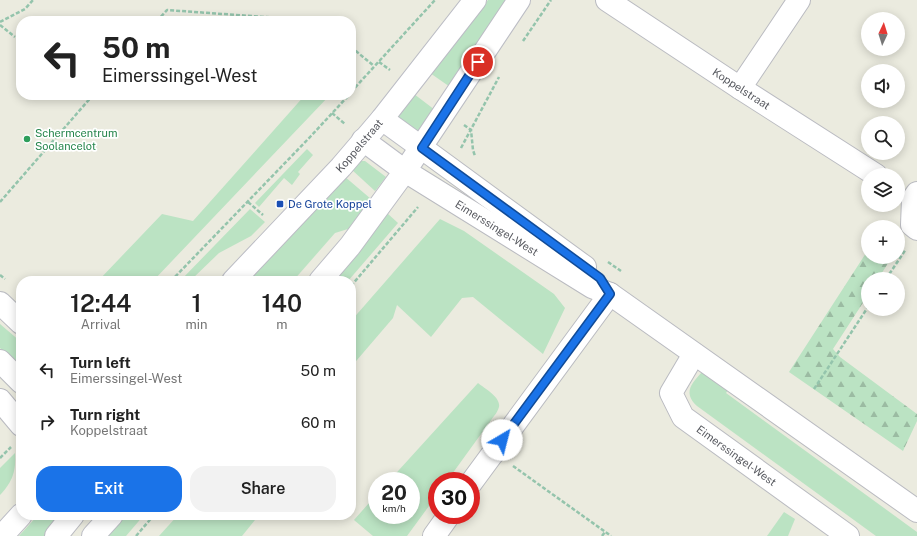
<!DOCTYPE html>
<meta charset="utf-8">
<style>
body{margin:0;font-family:"Public Sans",sans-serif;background:#f2f2f2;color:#222;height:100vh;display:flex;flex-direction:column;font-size:15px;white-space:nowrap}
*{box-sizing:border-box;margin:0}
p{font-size:13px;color:#767676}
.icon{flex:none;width:22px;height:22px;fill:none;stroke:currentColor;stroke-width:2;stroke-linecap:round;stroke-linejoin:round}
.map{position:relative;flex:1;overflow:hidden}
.side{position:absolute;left:16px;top:276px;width:340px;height:244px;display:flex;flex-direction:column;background:#fff;border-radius:16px;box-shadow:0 2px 10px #0003}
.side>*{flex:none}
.guide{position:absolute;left:16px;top:16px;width:340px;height:84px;border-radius:16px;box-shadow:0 2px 10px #0003;background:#fff;color:#222;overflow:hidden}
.needle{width:26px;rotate:4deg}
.fabs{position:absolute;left:861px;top:12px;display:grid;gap:8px}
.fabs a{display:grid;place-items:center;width:44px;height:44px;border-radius:50%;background:#fff;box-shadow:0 2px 10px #0003;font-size:20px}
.speed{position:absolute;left:368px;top:472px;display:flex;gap:8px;font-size:20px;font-weight:700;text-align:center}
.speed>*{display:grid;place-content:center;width:52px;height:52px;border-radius:50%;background:#fff;box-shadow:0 2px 10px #0003;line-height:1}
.speed small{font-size:10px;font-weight:400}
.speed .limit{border:6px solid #d22;background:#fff;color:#111}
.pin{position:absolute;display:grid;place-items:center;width:34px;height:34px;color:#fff;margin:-17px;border:2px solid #fff;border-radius:50%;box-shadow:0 1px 4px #0007}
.me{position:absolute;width:44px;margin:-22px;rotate:37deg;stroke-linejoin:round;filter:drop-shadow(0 0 3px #0008)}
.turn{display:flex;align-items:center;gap:14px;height:84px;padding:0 20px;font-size:18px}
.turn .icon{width:52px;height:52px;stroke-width:2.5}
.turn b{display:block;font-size:28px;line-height:34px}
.eta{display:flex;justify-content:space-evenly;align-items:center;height:68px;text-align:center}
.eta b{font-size:24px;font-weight:600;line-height:28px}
.cta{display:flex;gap:8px;margin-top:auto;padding:8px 20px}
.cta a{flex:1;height:46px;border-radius:16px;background:#1a73e8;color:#fff;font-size:16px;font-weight:600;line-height:46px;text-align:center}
.cta a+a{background:#f2f2f2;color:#222}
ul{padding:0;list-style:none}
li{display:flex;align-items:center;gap:12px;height:52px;padding:0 20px}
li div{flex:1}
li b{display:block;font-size:15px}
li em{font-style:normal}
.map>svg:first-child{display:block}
.green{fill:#bbe3c3}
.forest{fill:url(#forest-firs)}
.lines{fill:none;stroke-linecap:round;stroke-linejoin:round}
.street-casing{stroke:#babbc1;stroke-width:24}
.secondary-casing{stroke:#bcbdc5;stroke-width:24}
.path{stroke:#94c4ac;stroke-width:2.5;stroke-dasharray:4 2;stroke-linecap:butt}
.street{stroke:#fff;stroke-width:22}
.secondary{stroke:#fff;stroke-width:22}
.route-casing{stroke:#114b97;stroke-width:10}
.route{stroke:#1a73e8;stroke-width:7}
.leisure-dot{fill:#2e9e5b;stroke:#fff;stroke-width:1.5}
.transit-dot{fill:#1a4fb4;stroke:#fff;stroke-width:1.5}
.labels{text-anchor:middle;stroke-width:3.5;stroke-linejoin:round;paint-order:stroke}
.street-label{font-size:11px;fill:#585a60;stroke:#fff}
.leisure-label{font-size:11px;fill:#27864d;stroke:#fff;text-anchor:start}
.transit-label{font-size:11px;fill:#164399;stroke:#fff;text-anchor:start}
</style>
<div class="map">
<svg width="917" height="536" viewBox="0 0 917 536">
<defs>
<pattern id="forest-firs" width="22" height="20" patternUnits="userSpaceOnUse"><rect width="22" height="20" fill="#bbe3c3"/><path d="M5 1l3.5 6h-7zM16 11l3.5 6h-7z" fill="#9bbba2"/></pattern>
</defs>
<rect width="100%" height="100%" fill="#ebebdf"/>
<g class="green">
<path d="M488,0h25l-60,89 -23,-16z"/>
<path d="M414,94l21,16 -17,24 -24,-16z"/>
<path d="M305,95h25l-177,186h-55l64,-67 31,7z"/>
<path d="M307,149l6,6 -15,17 2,2 -8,11 -8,-7 -25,29 -4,-4z"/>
<path d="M358,161h7l21,16 -11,14 -24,-22z"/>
<path d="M344,176l27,23 -23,30 -13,4 -42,48h-44z"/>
<path d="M250,209l15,13 -14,14 -32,17 -29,28h-10z"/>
<path d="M387,213l11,10 -50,58h-19z"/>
<path d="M440,219l24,12 90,63 11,14 -22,46 -70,-57 -11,1 -31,39 -34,-32 -4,13 -42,49v-46z"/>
<path d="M0,324l21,18v28l-21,-22z"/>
<path d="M702,372l26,18 -2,3 191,139v4h-41l-179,-130c-14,-13 -6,-22 5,-34z"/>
<path d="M478,383c6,5 23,14 21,24 -1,3 -3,7 -5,9l-47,65h-10v14l-30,41h-34l-19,-16 23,-26v21h34v-34h-22z"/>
<path d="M15,453c1,18 -2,28 -15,42v-27z"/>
<path d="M784,512l11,7 -7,17h-21z"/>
<path d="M38,515h27l-17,21h-29z"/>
<path d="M124,515h20l-18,21h-20z"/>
<path d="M178,515h81l-17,21h-83z"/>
</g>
<path class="forest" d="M868,250v7h24l-14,22h-10v16l-35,54 7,8 77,57v7l-14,30 -114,-79z"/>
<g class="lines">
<defs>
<g id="street">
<path id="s1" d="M607,0l133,88 136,87"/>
<path d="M740,88l59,-88"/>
<path d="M422,148l163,119"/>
<path id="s2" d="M405,171l187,116 18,7 307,217"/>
<path d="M917,193l-4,6 -1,26 5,4"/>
<path d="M0,303l21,20"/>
<path id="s3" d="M694,354l-23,39 12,24 165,119"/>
<path d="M0,361l21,21"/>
<path d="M0,400l21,25"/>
<path d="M471,483l139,-189"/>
<path d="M56,536l17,-21"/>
<path d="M434,536l15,-21"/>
</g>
<g id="secondary">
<path d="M382,119l40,29"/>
<path d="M363,140l42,31"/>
<path id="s4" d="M233,281l108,-114 41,-48 93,-119"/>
<path d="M320,281l30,-35 55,-75 114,-171"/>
<path d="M2,536l19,-21"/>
<path d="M93,536l19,-21"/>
</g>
</defs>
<use href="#street" class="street-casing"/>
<use href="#secondary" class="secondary-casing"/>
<g class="path">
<path d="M157,21l10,-11 154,11"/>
<path d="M0,22l25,-13 8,-9"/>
<path d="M0,25l15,12"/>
<path d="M523,41l28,-41"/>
<path d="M351,47l23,19"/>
<path d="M379,62l11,8"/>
<path d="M351,92l84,-92"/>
<path d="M332,113l13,11"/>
<path d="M464,125l7,5 2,20 2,6"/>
<path d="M461,148l38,-71"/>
<path d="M0,202l93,-107"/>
<path d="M248,202l15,13"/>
<path d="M608,262l13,9"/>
<path d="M0,275l5,4"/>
<path d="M886,279l20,-30"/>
<path d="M171,281l140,-145 38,-41"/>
<path d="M351,286l67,-79"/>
<path d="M814,389l54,-82"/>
<path d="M0,458l11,-11"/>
<path d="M513,466l98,70"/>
<path d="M136,536l18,-21"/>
<path d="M602,536l3,-4"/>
</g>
<use href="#street" class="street"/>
<use href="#secondary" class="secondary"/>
</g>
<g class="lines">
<defs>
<path id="route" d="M478,62l-56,86 178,130 10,16 -108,146"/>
</defs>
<use href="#route" class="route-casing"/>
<use href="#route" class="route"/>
</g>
<circle class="leisure-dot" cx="27" cy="139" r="4"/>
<rect class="transit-dot" x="276" y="200" width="8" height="8" rx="2"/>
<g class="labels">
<g class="street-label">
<text dy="4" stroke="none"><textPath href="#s1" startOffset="161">Koppelstraat</textPath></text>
<text dy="4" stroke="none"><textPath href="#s4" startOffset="185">Koppelstraat</textPath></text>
<text dy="4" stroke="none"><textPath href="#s2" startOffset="108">Eimerssingel-West</textPath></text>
<text dy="4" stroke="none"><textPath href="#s3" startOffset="138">Eimerssingel-West</textPath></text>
</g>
<g class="leisure-label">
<text x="35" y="137">Schermcentrum<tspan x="35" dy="13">Soolancelot</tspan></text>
</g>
<g class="transit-label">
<text x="288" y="208">De Grote Koppel</text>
</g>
</g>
</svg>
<div class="fabs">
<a><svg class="needle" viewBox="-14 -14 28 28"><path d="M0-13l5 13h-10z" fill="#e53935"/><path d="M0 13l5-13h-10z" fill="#767676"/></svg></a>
<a><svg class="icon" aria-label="sound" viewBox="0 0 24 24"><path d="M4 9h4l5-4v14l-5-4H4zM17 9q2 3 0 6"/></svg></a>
<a><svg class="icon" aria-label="search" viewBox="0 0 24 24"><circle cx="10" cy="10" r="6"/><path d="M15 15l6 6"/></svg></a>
<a><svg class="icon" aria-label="layers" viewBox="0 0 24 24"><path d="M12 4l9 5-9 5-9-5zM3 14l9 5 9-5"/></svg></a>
<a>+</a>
<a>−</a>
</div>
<div class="speed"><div>20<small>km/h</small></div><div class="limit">30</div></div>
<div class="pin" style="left:478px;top:62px;background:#d93025"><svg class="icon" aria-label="arrive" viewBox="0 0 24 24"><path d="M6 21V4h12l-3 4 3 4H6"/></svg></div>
<svg class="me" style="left:502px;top:440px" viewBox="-20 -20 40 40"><circle r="19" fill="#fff"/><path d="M0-13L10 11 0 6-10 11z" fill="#1a73e8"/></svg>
<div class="guide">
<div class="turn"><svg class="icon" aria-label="left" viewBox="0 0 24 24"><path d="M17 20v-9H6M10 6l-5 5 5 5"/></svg><div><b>50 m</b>Eimerssingel-West</div></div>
</div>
<section class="side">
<div class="eta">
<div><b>12:44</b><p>Arrival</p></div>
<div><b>1</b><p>min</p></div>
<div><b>140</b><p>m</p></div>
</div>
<ul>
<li><svg class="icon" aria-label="left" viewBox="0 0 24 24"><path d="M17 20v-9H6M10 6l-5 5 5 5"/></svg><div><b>Turn left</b><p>Eimerssingel-West</p></div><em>50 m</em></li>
<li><svg class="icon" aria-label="right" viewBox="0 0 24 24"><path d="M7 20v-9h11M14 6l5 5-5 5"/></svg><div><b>Turn right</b><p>Koppelstraat</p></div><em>60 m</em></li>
</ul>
<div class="cta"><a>Exit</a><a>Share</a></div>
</section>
</div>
